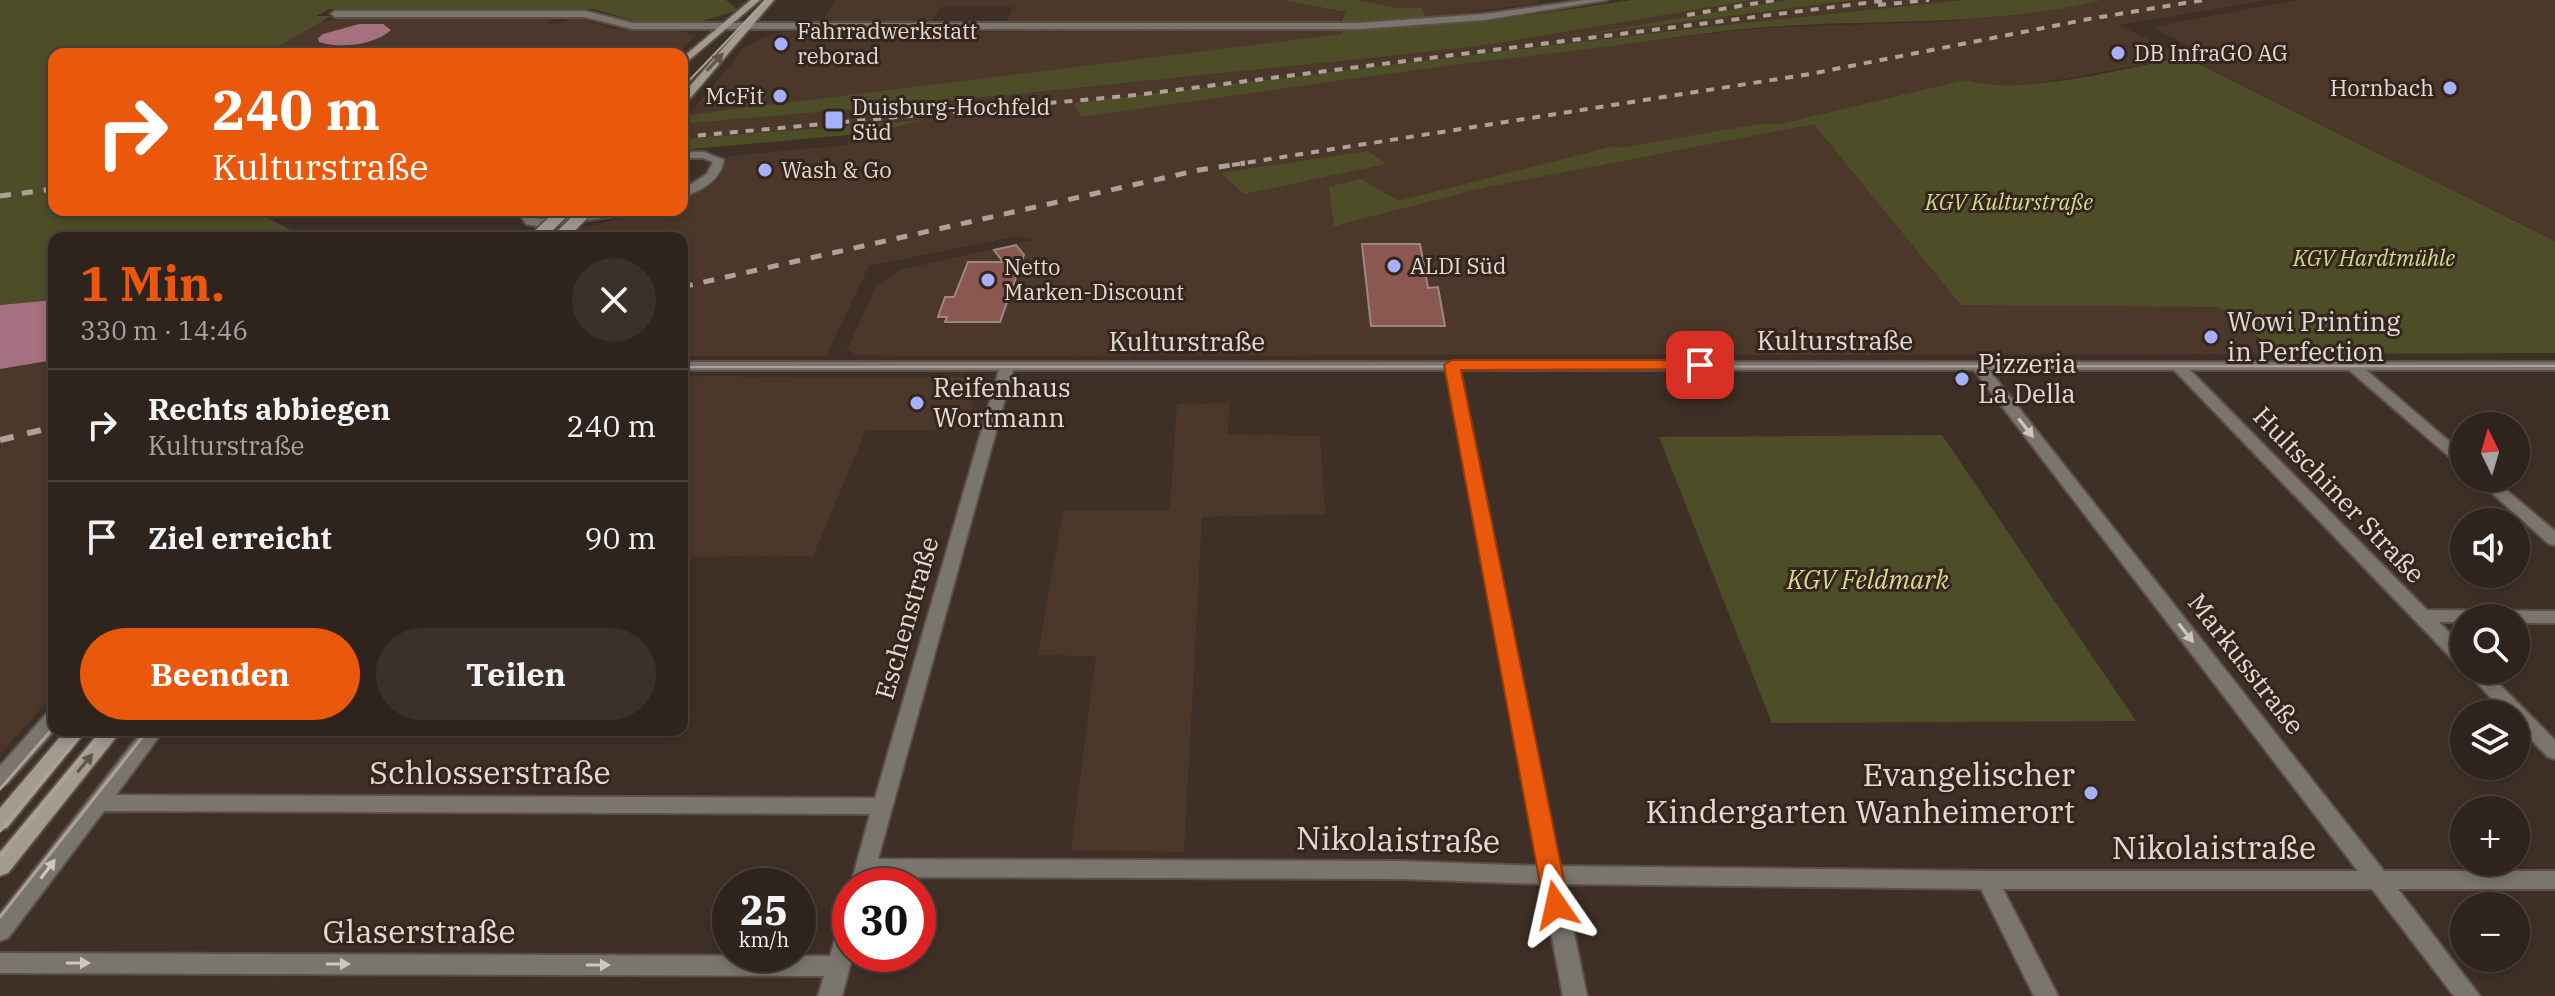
<!DOCTYPE html>
<html lang="de">
<meta charset="utf-8">
<style>
body{margin:0;font-family:"IBM Plex Serif",serif;background:#3b302a;color:#f1f3f6;height:100vh;display:flex;flex-direction:column;font-size:30px;white-space:nowrap}
*{box-sizing:border-box;margin:0}
p{font-size:26px;color:#a7a4a4}
.icon{flex:none;width:44px;height:44px;fill:none;stroke:currentColor;stroke-width:2;stroke-linecap:round;stroke-linejoin:round}
.map{position:relative;flex:1;overflow:hidden}
.drawer{position:absolute;left:48px;top:232px;width:640px;height:504px;display:flex;flex-direction:column;background:#2f241d;border-radius:16px;box-shadow:0 4px 12px #0003,0 0 0 2px #4a413b}
.drawer>*{flex:none}
.guide{position:absolute;left:48px;top:48px;width:640px;height:168px;border-radius:16px;box-shadow:0 4px 12px #0003,0 0 0 2px #4a413b;background:#ea580c;color:#fff;overflow:hidden}
.needle{width:52px;rotate:355deg}
.buttons{position:absolute;left:2450px;top:412px;display:grid;gap:16px}
.buttons a{display:grid;place-items:center;width:80px;height:80px;border-radius:50%;background:#2f241d;box-shadow:0 4px 12px #0003,0 0 0 2px #4a413b;font-size:40px}
.speed{position:absolute;left:712px;top:868px;display:flex;gap:16px;font-size:40px;font-weight:700;text-align:center}
.speed>*{display:grid;place-content:center;width:104px;height:104px;border-radius:50%;background:#2f241d;box-shadow:0 4px 12px #0003,0 0 0 2px #4a413b;line-height:1}
.speed small{font-size:20px;font-weight:400}
.speed .limit{border:12px solid #d22;background:#fff;color:#111}
.pin{position:absolute;display:grid;place-items:center;width:68px;height:68px;color:#fff;margin:-34px;border-radius:16px;box-shadow:0 4px 12px #0006}
.me{position:absolute;width:88px;margin:-44px;rotate:349deg;stroke-linejoin:round;filter:drop-shadow(0 0 6px #0008)}
.turn{display:flex;align-items:center;gap:28px;height:168px;padding:0 32px;font-size:36px}
.turn .icon{width:104px;height:104px;stroke-width:2.5}
.turn b{display:block;font-size:56px;line-height:68px}
.round{display:grid;place-items:center;flex:none;width:84px;height:84px;border-radius:42px;background:#3b302a}
.summary{display:flex;align-items:center;justify-content:space-between;height:136px;padding:0 32px}
h1{font-size:48px;font-weight:800;line-height:60px;color:#ea580c}
.primary-button{display:flex;gap:16px;margin-top:auto;padding:16px 32px}
.primary-button a{flex:1;height:92px;border-radius:48px;background:#ea580c;color:#fff;font-size:32px;font-weight:800;line-height:92px;text-align:center}
.primary-button a+a{background:#3b302a;color:#f1f3f6}
ul{padding:0;list-style:none}
li{display:flex;align-items:center;gap:24px;height:112px;padding:0 32px;border-top:2px solid #4a413b}
li div{flex:1}
li b{display:block;font-size:30px}
li em{font-style:normal}
.map>svg:first-child{display:block}
.built{fill:#4c382a}
.green{fill:#4d4e28}
.water{fill:#a57080}
.building{fill:#8b5751;stroke:#9d8784;stroke-width:2}
.lines{fill:none;stroke-linecap:round;stroke-linejoin:round}
.street-casing{stroke:#5d4f46;stroke-width:4}
.secondary-casing{stroke:#5d4f46;stroke-width:4}
.street{fill:#7a766f;fill-rule:evenodd}
.secondary{fill:#a19b90;fill-rule:evenodd}
.tram-far1{stroke:#ada29b;stroke-width:2}
.tram{stroke:#ada29b;stroke-width:3}
.rail-far2{stroke:#ada29b;stroke-width:4;stroke-dasharray:8 8;stroke-linecap:butt}
.rail-far1{stroke:#ada29b;stroke-width:5;stroke-dasharray:11 11;stroke-linecap:butt}
.rail{stroke:#ada29b;stroke-width:6;stroke-dasharray:14 14;stroke-linecap:butt}
.secondary-bridge-casing{stroke:#5d4f46;stroke-width:15;stroke-linecap:butt}
.secondary-bridge{stroke:#a19b90;stroke-width:12}
.oneway{fill:#60554b}
.oneway2{fill:#cec6c0}
.route{fill:#ea580c;stroke:#983908;stroke-width:2}
.poi-dot{fill:#a5b1fc;stroke:#34261d;stroke-width:3}
.labels{text-anchor:middle;stroke-width:6;stroke-linejoin:round;paint-order:stroke}
.far-poi-label{font-size:22px;fill:#e3dad4;stroke:#34261d;text-anchor:start}
.far-park-label{font-size:22px;font-style:italic;fill:#d6d98a;stroke:#34261d}
.poi-label{font-size:26px;fill:#e3dad4;stroke:#34261d;text-anchor:start}
.street-label{font-size:26px;fill:#e3dad4;stroke:#34261d}
.park-label{font-size:26px;font-style:italic;fill:#d6d98a;stroke:#34261d}
.near-street-label{font-size:32px;fill:#e3dad4;stroke:#34261d}
.near-poi-label{font-size:32px;fill:#e3dad4;stroke:#34261d;text-anchor:end}
</style>
<div class="map">
<svg width="2555" height="996" viewBox="0 0 2555 996">
<rect width="100%" height="100%" fill="#3f3027"/>
<g class="built">
<path d="M836,0h445l66,13 -6,5v4h-334l6,-15h-73l-8,15 -111,1z"/>
<path d="M1356,0h181l2,3 -113,15 -4,-10h-23z"/>
<path d="M1753,0h36l-176,30 240,-30h110l-274,29 -615,74 690,-75 175,-6 75,-7 88,-15h164l-147,25 65,32 -369,67 386,181 23,5 53,44 -1368,2 -53,-1 -9,-6 29,-62 24,-17 132,-30 -15,-4 -148,30 -43,90h-144v-118h-180l83,-11 69,-17h28v-7l9,-2 -3,-3 31,-19 10,-23 118,-11 2,-10 69,-14 -236,18v-15l274,-24 435,-44 102,-12z"/>
<path d="M2298,0h257v240l-368,-182 21,-2 -56,-29z"/>
<path d="M367,16h179l5,4 -4,4h11l17,-7 37,12 68,2 16,4 -18,19h-413l55,-32z"/>
<path d="M1342,31l1,3 -655,82 57,-69 19,-10 20,-5z"/>
<path d="M54,360v334l-54,60v-385z"/>
<path d="M682,376l115,1h182l-14,53h-99l-53,126 -131,1z"/>
<path d="M1229,403l-1,31 92,2 5,78 -123,3 -18,335 -113,-2 25,-194 -58,-1 25,-144 107,-1 7,-106z"/>
</g>
<g class="green">
<path d="M0,0h726l12,10 -35,11 -65,1 -44,-13h-265l-13,7h15l-66,38h-211v156h230l-18,7 40,21h-252v62l-54,5z"/>
<path d="M1281,0h75l43,8h23l4,10 -85,4 5,-10z"/>
<path d="M1632,0h121l-260,44 -102,12 -435,44 -274,24 6,-8 31,-5 623,-77v-3l148,-10z"/>
<path d="M1789,0h64l-272,35 189,-32z"/>
<path d="M1963,0h139c-111,27 -224,19 -337,27 -70,6 -140,18 -210,26 -159,18 -316,42 -474,64l-7,-14 615,-74z"/>
<path d="M2184,57l371,184v112l-278,1 -45,-40 -16,-7 -255,-2 -147,-181 -332,64 -148,38 -5,-39 32,-8 37,22 216,-55 6,2 139,-24h21l185,-44c56,17 160,-12 219,-23z"/>
<path d="M924,120l-55,13 -187,17v-11z"/>
<path d="M1368,151l18,13 -142,30 -23,-21z"/>
<path d="M1942,435l194,286 -364,2 -113,-286z"/>
</g>
<g class="water">
<path d="M359,24h24l8,6c-16,15 -51,19 -72,12l-1,-4 5,-4z"/>
<path d="M54,300v60l-54,9v-64z"/>
</g>
<g class="building">
<path d="M1362,244h58l8,44 10,-1 7,39h-74z"/>
<path d="M1016,245l8,10 -24,67h-55l2,-5h-9l7,-20h9l14,-35h35l-9,-12z"/>
</g>
<g class="lines">
<defs>
<g id="street">
<path d="M1585,0h22l-123,20 -124,9h-727l-48,-12h-250l-4,-3 4,-3h250l48,12h727l124,-9z"/>
<path d="M682,152h22l20,8c-4,21 -23,31 -42,37v-7l25,-16 6,-12 -10,-4h-21z"/>
<path d="M522,210h12l-2,4 2,4 7,1 63,-9h30l-6,4 -87,13 -15,-3 -6,-10z"/>
<path d="M682,362h1873v8h-189l98,84v13l-5,-2 -110,-95h-159l237,240 128,1v12h-39v-5h-52v4h-25l25,26v17l-7,-1 -283,-294h-185l395,501h171v18h-157l82,107h-26l-82,-107h-369l55,107h-24l-53,-107 -417,-5 23,112h-24l-21,-112 -141,-5 -528,-2 -2,9 -21,2 20,-74 -766,-3 -96,127 -8,3v-27l143,-184h21l-48,65 759,3 124,-428h-317zM1013,370h433l93,496 -138,-5 -523,-2zM1460,370h514l384,501h-370l-428,-5z"/>
<path d="M2475,478h17l63,53v14l-6,-1z"/>
<path d="M2465,670h20l70,70v19l-7,-2 -32,-33v-10h-10z"/>
<path d="M54,711l1,19 -48,54 -7,3v-21l47,-53z"/>
<path d="M850,914v40h3l-11,42h-24l6,-20 -824,-3v-20l830,3 12,-40z"/>
</g>
<g id="secondary">
<path d="M751,0h9l-78,66v-8z"/>
<path d="M765,0h9l-88,103 -4,1v-9z"/>
<path d="M66,730h21l-80,98 -7,2v-22z"/>
<path d="M101,730h21l-114,143 -8,3v-24z"/>
</g>
</defs>
<use href="#street" class="street-casing"/>
<use href="#secondary" class="secondary-casing"/>
<use href="#street" class="street"/>
<use href="#secondary" class="secondary"/>
<g class="tram-far1">
<path d="M682,88l84,-88"/>
<path d="M543,238l29,-28"/>
<path d="M682,367l1873,-1"/>
</g>
<g class="tram">
<path d="M0,789l54,-62"/>
<path d="M0,831l85,-101"/>
<path d="M0,857l104,-127"/>
<path d="M0,917l148,-187"/>
</g>
<g class="rail-far2">
<path d="M1878,5l51,-5"/>
<path d="M1687,15l88,-15"/>
<path d="M682,137l454,-42 753,-95"/>
<path d="M1232,165l578,-91 279,-55 114,-19"/>
</g>
<g class="rail-far1">
<path d="M0,196l54,-7"/>
<path d="M682,287l517,-117 46,-7"/>
</g>
<path class="rail" d="M0,440l54,-13"/>
<defs>
<g id="secondary-bridge">
<path d="M536,238l29,-28"/>
<path d="M559,238l28,-28"/>
</g>
</defs>
<use href="#secondary-bridge" class="secondary-bridge-casing"/>
<use href="#secondary-bridge" class="secondary-bridge"/>
</g>
<defs><path id="oneway-solid" d="M-6-.8H1V-3.2L6.5 0L1 3.2V.8H-6Z" transform="scale(2)"/></defs>
<g class="oneway">
<use href="#oneway-solid" transform="translate(715 62) rotate(-47)"/>
<use href="#oneway-solid" transform="translate(85 763) rotate(-51)"/>
</g>
<g class="oneway2">
<use href="#oneway-solid" transform="translate(2026 428) rotate(52)"/>
<use href="#oneway-solid" transform="translate(2186 633) rotate(52)"/>
<use href="#oneway-solid" transform="translate(48 869) rotate(-53)"/>
<use href="#oneway-solid" transform="translate(78 963)"/>
<use href="#oneway-solid" transform="translate(338 964)"/>
<use href="#oneway-solid" transform="translate(598 965)"/>
</g>
<path class="route" d="M1452,360h248l8,5 -8,4 -239,1 108,535 -4,8 -9,3 -9,-3 -3,-8 -100,-540z"/>
<g class="poi-dot">
<circle cx="781" cy="44" r="8"/>
<circle cx="2118" cy="53" r="8"/>
<circle cx="2450" cy="88" r="8"/>
<circle cx="780" cy="96" r="8"/>
<rect x="824" y="110" width="20" height="20" rx="4"/>
<circle cx="765" cy="170" r="8"/>
<circle cx="1394" cy="266" r="8"/>
<circle cx="988" cy="280" r="8"/>
<circle cx="2211" cy="337" r="8"/>
<circle cx="1962" cy="379" r="8"/>
<circle cx="917" cy="403" r="8"/>
<circle cx="2091" cy="793" r="8"/>
</g>
<g class="labels">
<g class="far-poi-label">
<text x="797" y="39">Fahrradwerkstatt<tspan x="797" dy="25">reborad</tspan></text>
<text x="2134" y="61">DB InfraGO AG</text>
<text x="2434" y="96" text-anchor="end">Hornbach</text>
<text x="764" y="104" text-anchor="end">McFit</text>
<text x="852" y="115">Duisburg-Hochfeld<tspan x="852" dy="25">Süd</tspan></text>
<text x="781" y="178">Wash &amp; Go</text>
<text x="1410" y="274">ALDI Süd</text>
<text x="1004" y="275">Netto<tspan x="1004" dy="25">Marken-Discount</tspan></text>
</g>
<g class="far-park-label">
<text x="2009" y="210">KGV Kulturstraße</text>
<text x="2374" y="266">KGV Hardtmühle</text>
</g>
<g class="poi-label">
<text x="2227" y="331">Wowi Printing<tspan x="2227" dy="30">in Perfection</tspan></text>
<text x="1978" y="373">Pizzeria<tspan x="1978" dy="30">La Della</tspan></text>
<text x="933" y="397">Reifenhaus<tspan x="933" dy="30">Wortmann</tspan></text>
</g>
<g class="street-label">
<text x="1835" y="350">Kulturstraße</text>
<text x="1187" y="351">Kulturstraße</text>
<text transform="translate(2339 495) rotate(46)" y="9">Hultschiner Straße</text>
<text transform="translate(907 618) rotate(-74)" y="9">Eschenstraße</text>
<text transform="translate(2246 664) rotate(52)" y="9">Markusstraße</text>
</g>
<g class="park-label">
<text x="1868" y="589">KGV Feldmark</text>
</g>
<g class="near-street-label">
<text x="490" y="784">Schlosserstraße</text>
<text transform="translate(1398 840) rotate(1)" y="11">Nikolaistraße</text>
<text x="2214" y="859">Nikolaistraße</text>
<text x="419" y="943">Glaserstraße</text>
</g>
<g class="near-poi-label">
<text x="2075" y="786">Evangelischer<tspan x="2075" dy="37">Kindergarten Wanheimerort</tspan></text>
</g>
</g>
</svg>
<div class="buttons">
<a><svg class="needle" viewBox="-14 -14 28 28"><path d="M0-13l5 13h-10z" fill="#e53935"/><path d="M0 13l5-13h-10z" fill="#a7a4a4"/></svg></a>
<a><svg class="icon" aria-label="sound" viewBox="0 0 24 24"><path d="M4 9h4l5-4v14l-5-4H4zM17 9q2 3 0 6"/></svg></a>
<a><svg class="icon" aria-label="search" viewBox="0 0 24 24"><circle cx="10" cy="10" r="6"/><path d="M15 15l6 6"/></svg></a>
<a><svg class="icon" aria-label="layers" viewBox="0 0 24 24"><path d="M12 4l9 5-9 5-9-5zM3 14l9 5 9-5"/></svg></a>
<a>+</a>
<a>−</a>
</div>
<div class="speed"><div>25<small>km/h</small></div><div class="limit">30</div></div>
<div class="pin" style="left:1700px;top:365px;background:#d93025"><svg class="icon" aria-label="arrive" viewBox="0 0 24 24"><path d="M6 21V4h12l-3 4 3 4H6"/></svg></div>
<svg class="me" style="left:1556px;top:905px" viewBox="-20 -20 40 40"><path d="M0-17L14 15 0 8-14 15z" fill="#ea580c" stroke="#fff" stroke-width="4"/></svg>
<div class="guide">
<div class="turn"><svg class="icon" aria-label="right" viewBox="0 0 24 24"><path d="M7 20v-9h11M14 6l5 5-5 5"/></svg><div><b>240 m</b>Kulturstraße</div></div>
</div>
<section class="drawer">
<div class="summary"><div><h1>1 Min.</h1><p>330 m · 14:46</p></div><a class="round"><svg class="icon" aria-label="close" viewBox="0 0 24 24"><path d="M6 6l12 12M18 6L6 18"/></svg></a></div>
<ul>
<li><svg class="icon" aria-label="right" viewBox="0 0 24 24"><path d="M7 20v-9h11M14 6l5 5-5 5"/></svg><div><b>Rechts abbiegen</b><p>Kulturstraße</p></div><em>240 m</em></li>
<li><svg class="icon" aria-label="arrive" viewBox="0 0 24 24"><path d="M6 21V4h12l-3 4 3 4H6"/></svg><div><b>Ziel erreicht</b></div><em>90 m</em></li>
</ul>
<div class="primary-button"><a>Beenden</a><a>Teilen</a></div>
</section>
</div>
